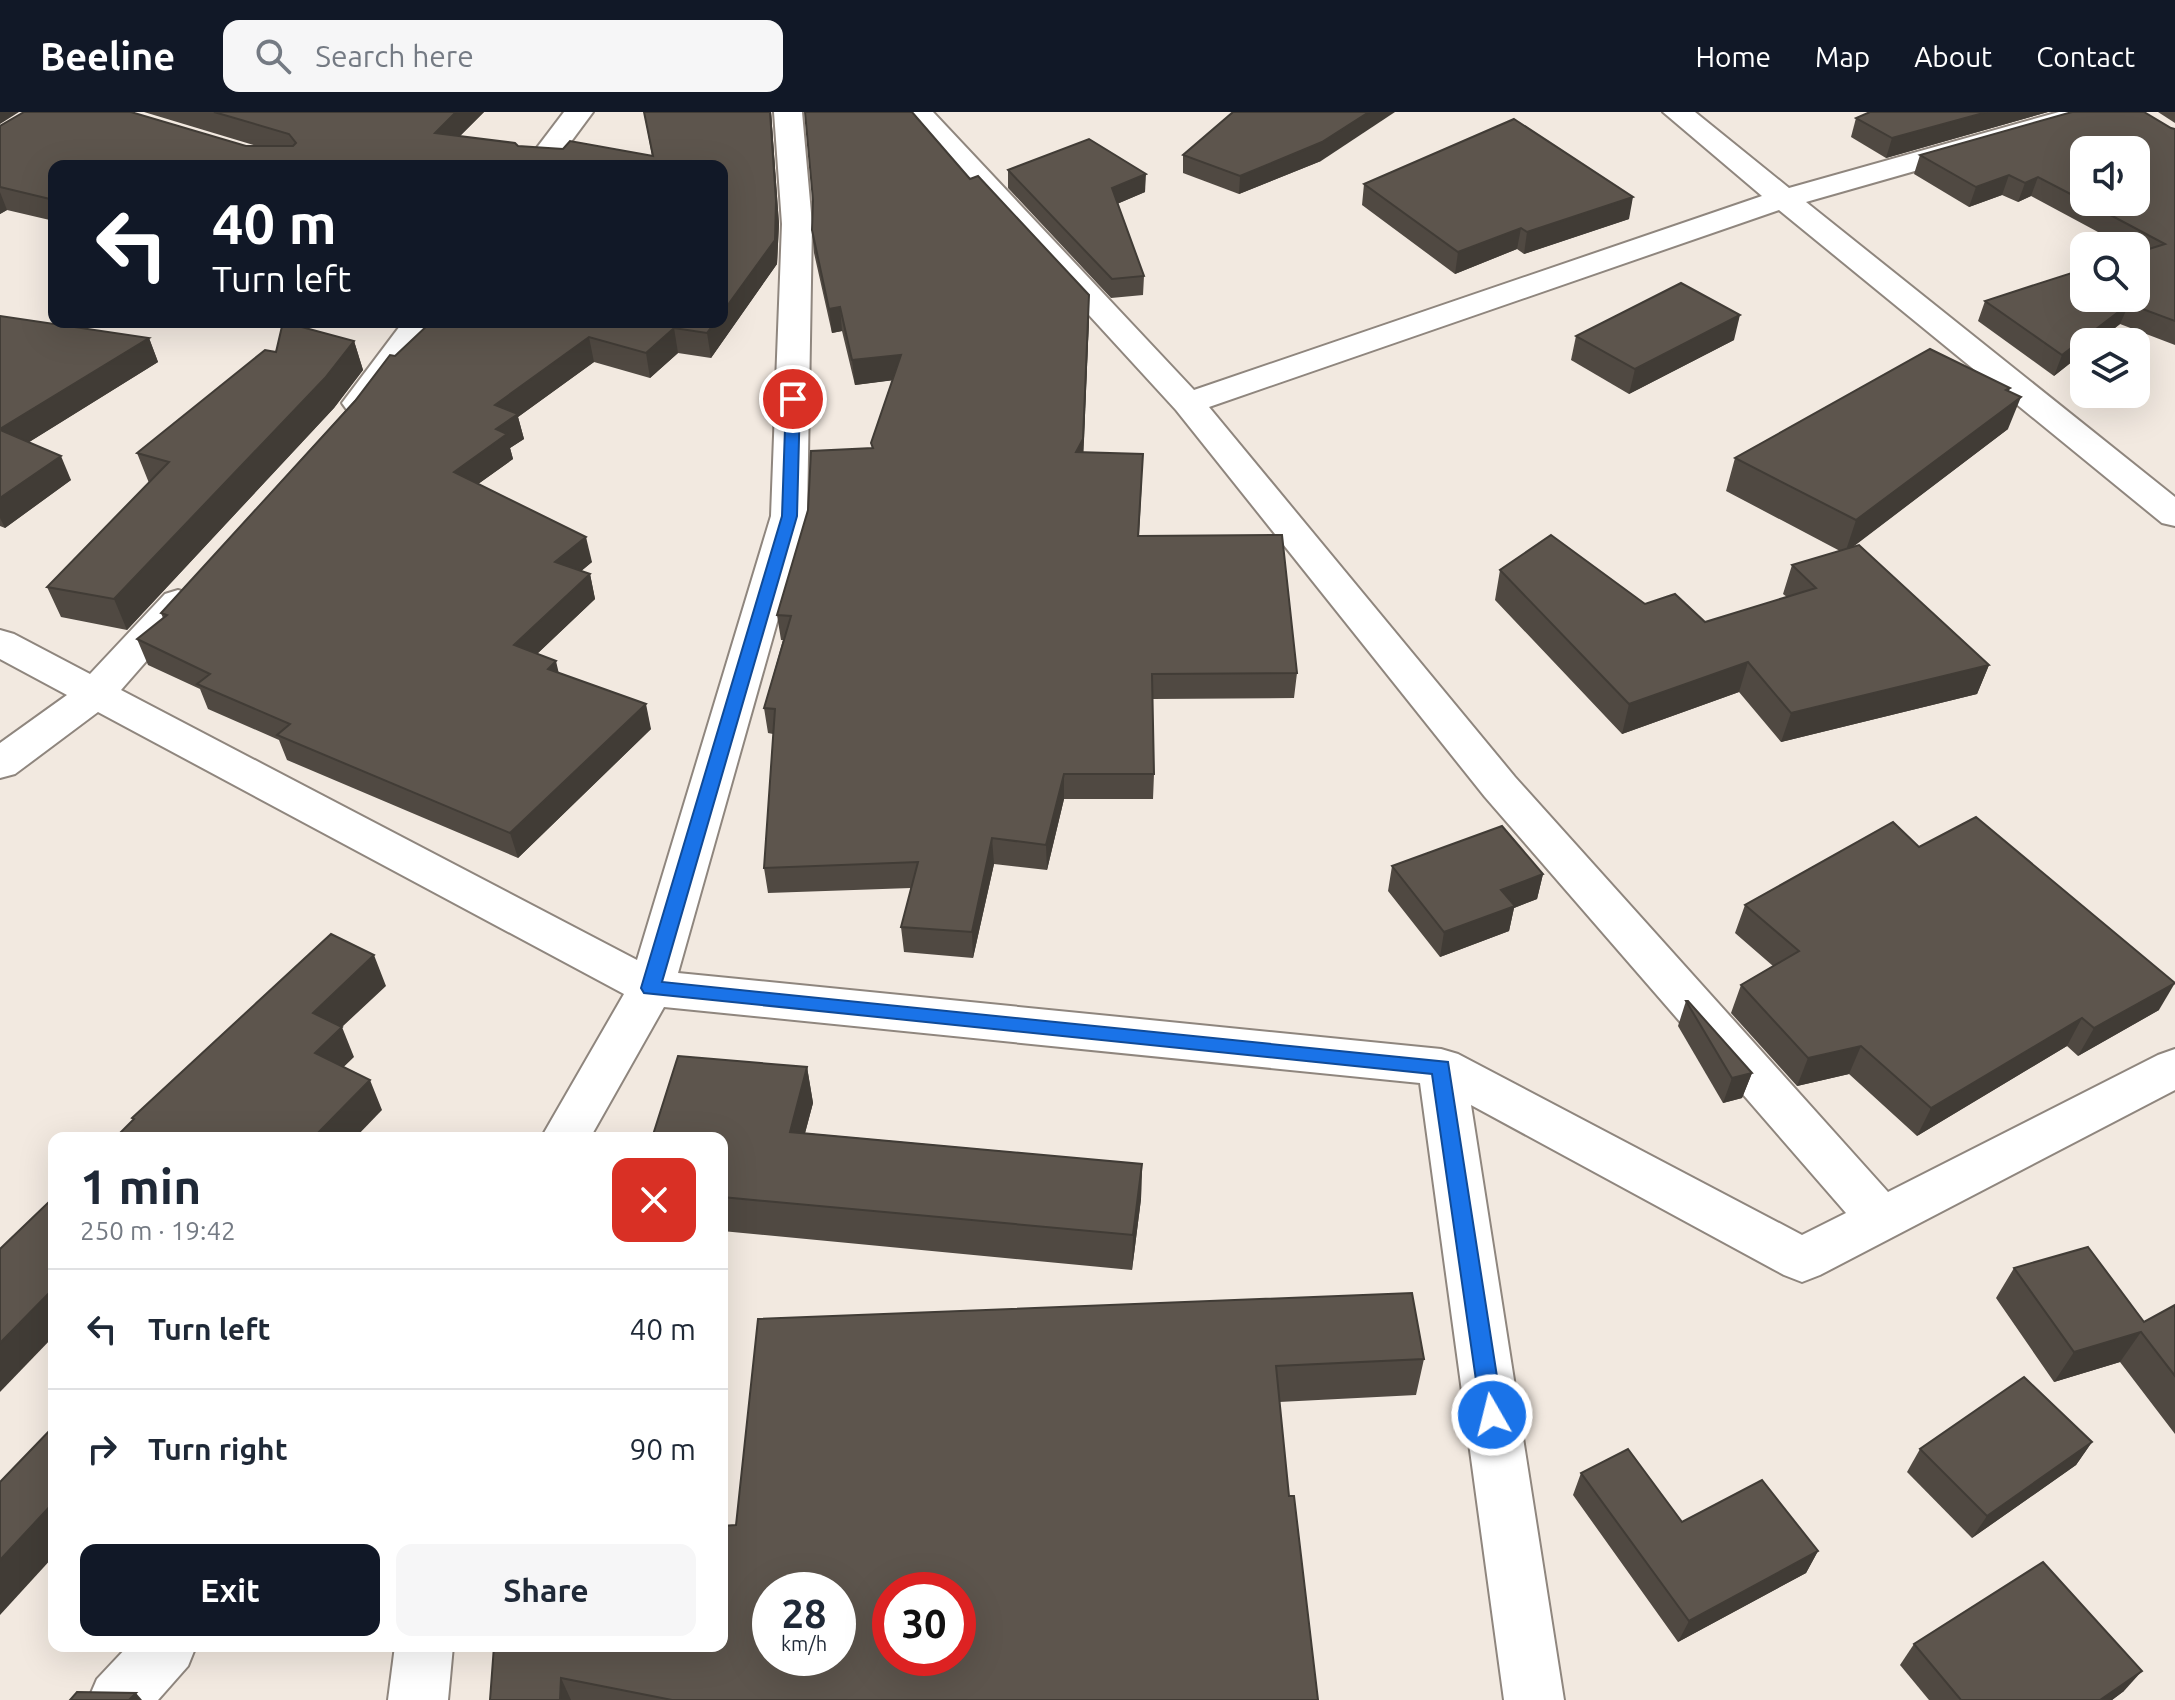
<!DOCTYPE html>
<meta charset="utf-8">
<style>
body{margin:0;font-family:Ubuntu,sans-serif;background:#f6f6f7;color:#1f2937;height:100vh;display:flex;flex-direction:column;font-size:30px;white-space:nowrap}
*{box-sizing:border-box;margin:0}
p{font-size:26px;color:#747a83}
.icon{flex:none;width:44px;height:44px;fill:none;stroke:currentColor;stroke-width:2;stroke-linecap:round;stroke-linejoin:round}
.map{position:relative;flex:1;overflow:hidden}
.details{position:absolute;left:48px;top:1020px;width:680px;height:520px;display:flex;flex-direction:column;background:#fff;border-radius:16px;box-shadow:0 8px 32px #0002}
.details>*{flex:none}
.top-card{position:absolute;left:48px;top:48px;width:680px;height:168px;border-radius:16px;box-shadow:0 8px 32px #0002;background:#111827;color:#fff;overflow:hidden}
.tools{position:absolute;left:2070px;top:24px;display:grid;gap:16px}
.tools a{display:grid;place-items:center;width:80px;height:80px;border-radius:16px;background:#fff;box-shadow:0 8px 32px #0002;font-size:40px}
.speed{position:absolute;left:752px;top:1460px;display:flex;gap:16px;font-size:40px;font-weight:700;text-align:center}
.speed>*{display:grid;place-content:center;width:104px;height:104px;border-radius:50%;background:#fff;box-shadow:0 8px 32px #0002;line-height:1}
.speed small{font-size:20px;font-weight:400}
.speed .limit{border:12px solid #d22;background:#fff;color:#111}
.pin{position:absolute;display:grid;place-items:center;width:68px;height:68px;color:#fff;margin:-34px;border:4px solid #fff;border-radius:50%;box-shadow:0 2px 8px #0007}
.me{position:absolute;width:88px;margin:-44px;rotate:352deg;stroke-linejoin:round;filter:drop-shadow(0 0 6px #0008)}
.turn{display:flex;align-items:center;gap:28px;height:168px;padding:0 32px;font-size:36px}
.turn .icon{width:104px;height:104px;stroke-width:2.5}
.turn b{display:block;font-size:56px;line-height:68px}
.round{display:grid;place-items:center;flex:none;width:84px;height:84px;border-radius:16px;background:#f6f6f7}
.headline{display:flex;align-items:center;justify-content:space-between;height:136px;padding:0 32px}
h1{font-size:48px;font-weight:700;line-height:60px}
.cta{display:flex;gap:16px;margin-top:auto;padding:16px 32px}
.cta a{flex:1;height:92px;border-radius:16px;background:#111827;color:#fff;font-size:32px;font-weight:700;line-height:92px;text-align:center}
.cta a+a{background:#f6f6f7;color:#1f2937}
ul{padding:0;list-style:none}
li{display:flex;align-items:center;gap:24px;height:120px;padding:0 32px;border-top:2px solid #e0e1e3}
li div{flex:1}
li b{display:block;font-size:30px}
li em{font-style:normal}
header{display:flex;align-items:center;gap:48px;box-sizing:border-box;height:112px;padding:0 40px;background:#111827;color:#fff}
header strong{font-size:38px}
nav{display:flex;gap:44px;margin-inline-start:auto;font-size:28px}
.search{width:560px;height:72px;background:#f6f6f7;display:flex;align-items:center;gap:20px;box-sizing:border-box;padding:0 28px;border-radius:16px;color:#747a83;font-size:30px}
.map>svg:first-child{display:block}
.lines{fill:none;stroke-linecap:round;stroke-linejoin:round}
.minor-casing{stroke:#8f867e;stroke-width:4}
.minor{fill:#fff;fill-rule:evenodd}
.wall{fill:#504942;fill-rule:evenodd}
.shaded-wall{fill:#413c36}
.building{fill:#5d554d;stroke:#413c36;stroke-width:2;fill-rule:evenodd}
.route{fill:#1a73e8;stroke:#114b97;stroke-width:2}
</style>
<header>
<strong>Beeline</strong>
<div class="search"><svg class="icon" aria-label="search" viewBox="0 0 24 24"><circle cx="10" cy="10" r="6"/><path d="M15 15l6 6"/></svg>Search here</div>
<nav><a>Home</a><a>Map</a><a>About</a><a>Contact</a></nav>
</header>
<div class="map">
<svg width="2175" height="1588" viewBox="0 0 2175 1588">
<rect width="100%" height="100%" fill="#f2e9e0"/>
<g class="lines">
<defs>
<g id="minor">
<path d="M564,0h29l-40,54h-30z"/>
<path d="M774,0h28l10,112 -5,292 -129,457 763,76 17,5 344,181 44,-22 -361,-416 -309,-387 -273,-298h30l261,278 568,-194 -99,-84h32l94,76 270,-76h46l-4,6 -295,84 369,295v29l-13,-3 -383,-313 -570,197 306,370 373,415 270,-137 17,-6v41l-355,185 -18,7 -18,-7 -313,-170 93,595h-60l-84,-617 -756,-76 -74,131h-49l83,-144 -526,-282 -83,62 -15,4v-35l67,-48 -67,-36v-29l14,4 76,40 75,-80 13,-4 13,4 6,8 -6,8 -70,80 516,270 134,-444 11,-292z"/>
<path d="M403,210h33l-65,88 -12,3 -12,-3 -5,-7z"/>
<path d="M128,1534h68l-8,20 -30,34h-70l9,-21z"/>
<path d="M395,1534h58l-5,54h-60z"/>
</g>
</defs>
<use href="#minor" class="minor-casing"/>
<use href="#minor" class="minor"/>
</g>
<g class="wall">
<path d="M144,0h340l-24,24 58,10 134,10 -8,-44h127l8,112 -2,40 -66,94 -33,-5 -28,25 -56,-16 -76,55 6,22 -14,9 3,11 -35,25 114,78 -11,9 9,3 5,25 -58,55 22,19 92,56 -133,129 -231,-98 -8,-20 -71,-31 -8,-20 -52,-24 -11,-26 26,-21 -2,-5 234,-257 327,-190h-668v55l-47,-11 -7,4v-88l257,20z"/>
<path d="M2048,0l-162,46 -35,-21 5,-19z"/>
<path d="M2158,0h17v11z"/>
<path d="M2171,16l4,1v216l-55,-21 -66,52 -76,-55 7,-20 151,-49v-6h-12l-93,-50 -13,6 -16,-7 -33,12 -55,-33 6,-19zM2084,38l52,52h-52z"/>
<path d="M1183,43l138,6 -82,33 -56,-21z"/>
<path d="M1008,58l137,22 -28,12 27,72 -1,19 -32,3 -103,-110z"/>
<path d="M1364,72l265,35 -105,35 -7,-5 -62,25 -93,-69z"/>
<path d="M813,88l276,119 -6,134 59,26 -3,57 158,137 -3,25 -142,1 2,75 -1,25h-89l-17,71 -53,-6 -21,94 -69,-6 -3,-25 10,-39 -143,5 -4,-25 9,-134 -5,-1 -4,-25 19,-68h-2l-4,-25 95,-167 -1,-5 22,-63 -38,5 -13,-54 -10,2 -18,-80 -2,-23z"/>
<path d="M0,204l149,22 9,24 -129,80 42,38 -66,48 -5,-2z"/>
<path d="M1576,224l158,4 -105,54 -58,-34z"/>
<path d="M354,229l9,29 -29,38 -207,222 -66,-13 -14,-30 102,-104 -12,-30 139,-101z"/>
<path d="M2010,276l-2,3v38l-156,118 137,118 -12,29 -196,48 -42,-50 -117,42 -127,-134 5,-30 145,34 60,18 82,-25 -4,-3 9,-29 48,-14 -114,-60 9,-33z"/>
<path d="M1919,735l240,163 -81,46 -11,-10 -150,90 -68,-62 -52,12 -66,-73 10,-28 32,-19 -38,-33 10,-28z"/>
<path d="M1392,754l151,8 -6,25 -23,9 -5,23 -69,26 -52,-66z"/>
<path d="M1686,889l66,72 -10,25 -19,5 -45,-77z"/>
<path d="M807,955l6,36 -8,30 337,31 -1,35 -9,71 -410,-39v-93z"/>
<path d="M2014,1156l130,54 31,-17v129l-55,-72 -66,20 -58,-84z"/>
<path d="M758,1207l666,40 -8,36 -137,7 10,94 29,204h-828l4,-54h228l14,-121z"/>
<path d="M2092,1330l-16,23 -104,73 -65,-66 13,-23z"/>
<path d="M1581,1361l101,49 136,29 -12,22 -128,69 -105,-147z"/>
<path d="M1914,1532l210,47 -12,9h-183l-29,-35z"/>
</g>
<g class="shaded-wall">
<path d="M0,0h19l-19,12z"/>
<path d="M456,0h28l-44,44 -5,-23z"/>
<path d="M770,0h1l8,112 -2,40 -66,94 -4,-25 8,-11h7v-9z"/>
<path d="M1369,0h26l-74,49 -82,33 1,-18z"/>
<path d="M1987,0h61l-162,46 6,-20z"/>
<path d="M1146,62l-1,18 -33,14v-18z"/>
<path d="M2009,63l-7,20 -33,12 7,-20z"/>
<path d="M2038,65l-7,19 -13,6 7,-19z"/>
<path d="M0,80l7,18 -7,4z"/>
<path d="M1633,85l-4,22 -105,35 3,-22z"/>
<path d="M1521,116l-4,21 -62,25 3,-22z"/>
<path d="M1089,183v24l-6,145 -7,-12z"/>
<path d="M2129,192l-9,20 -23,18h-13v10l-30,24 8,-21z"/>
<path d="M840,195l2,24 -10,2 -3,-24z"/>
<path d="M1740,203l-6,25 -105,54 6,-25z"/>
<path d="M674,216l4,25 -28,25 -4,-25z"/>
<path d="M589,225l5,25 -76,55 6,22 -14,9 3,11 -53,38 -6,-25 41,-67z"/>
<path d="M149,226l9,24 -148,92 -10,-25z"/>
<path d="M354,229l9,29 -29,38 -207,222 -13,-31z"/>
<path d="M901,243l2,24 -48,6 -3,-25z"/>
<path d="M2010,276l-10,24 21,-15 -13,32 -163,124 11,-33z"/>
<path d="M61,344l10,24 -66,48 -5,-10v-20z"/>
<path d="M586,425l6,25 -31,26 -6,-26z"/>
<path d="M590,462l5,25 -75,71 -6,-25z"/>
<path d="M556,549l6,26 -14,-18z"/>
<path d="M1748,550l-9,30 -117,42 7,-30z"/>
<path d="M1989,553l-12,29 -196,48 10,-29z"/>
<path d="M646,592l5,25 -133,129 -8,-25z"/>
<path d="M1064,662v25l-17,71 -1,-25z"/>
<path d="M992,726l2,26 -21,94 -1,-26z"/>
<path d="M1543,762l-6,25 -23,9 -5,23 -69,26 4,-25 57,-42z"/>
<path d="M374,843l12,31 -44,41 12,30 -27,26 -12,-30 -2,-40z"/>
<path d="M2175,871l-16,27 -81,46 16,-28z"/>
<path d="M2082,906l-15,28 -150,90 14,-28z"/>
<path d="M1861,934l-12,28 -52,12 11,-28z"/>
<path d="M807,955l6,36 -17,64 -6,-35z"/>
<path d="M1752,961l-10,25 -19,5 9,-25z"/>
<path d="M370,968l12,30 -27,28h-42z"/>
<path d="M1142,1052l-1,35 -9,71 1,-35z"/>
<path d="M54,1176v48l-54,56v-49z"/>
<path d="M2141,1220l-21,30 -66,20 20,-30z"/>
<path d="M2092,1330l-16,23 -104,73 15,-22z"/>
<path d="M54,1390v54l-54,59v-55z"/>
<path d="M1818,1439l-12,22 -128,69 11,-21z"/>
<path d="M2142,1559l-18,20 -12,9h-12z"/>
<path d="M561,1566l10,22h-11z"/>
<path d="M136,1581l6,7h-13z"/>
</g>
<g class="building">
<path d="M24,0h107l115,34h47l3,-3 -7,-9 -75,-22h242l-21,21 80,10 3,3 45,3 7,-8 83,15 -9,-44h126l6,89 -1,39 -53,73v-147h-668v34l-54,-13v-61z"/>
<path d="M805,0h107l58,67 8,-3 111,119 -6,144 -7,13 67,2 -5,82 144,-1 15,138 -145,1 2,100h-90l-18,71 -54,-7 -20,94 -71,-5 17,-65 -154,6 11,-159 -11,-1 27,-92 -14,-1 31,-105 3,-59 62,-3 -2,-5 30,-88 -49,5 -12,-53 -11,2 -17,-79 1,-30z"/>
<path d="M1233,0h136l-47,30 -82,34 -57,-21z"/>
<path d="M1870,0h117l-95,26 -36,-20z"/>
<path d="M2072,0h72l27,16 4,1v192l-46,-17 -67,51 -77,-54 99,-32v29h52v-45l29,-9 -79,-42h50v-52h-52v51l-46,-24 -13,6 -16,-8 -33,12 -56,-32z"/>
<path d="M1514,7l119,78 -106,35 -6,-4 -63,24 -94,-68z"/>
<path d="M1089,27l57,35 -34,14 32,88 -32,3 -104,-109z"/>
<path d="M1681,171l59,32 -105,54 -59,-33z"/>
<path d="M0,204l149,22 -149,91z"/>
<path d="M283,210l71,19 -29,37 -211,221 -67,-12 122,-125 -32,-9 128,-103 11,2z"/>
<path d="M431,210h284l-8,11 -33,-5 -28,25 -57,-16 -94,68 23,9 -22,15 11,5 -53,38 132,65 -31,25 35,12 -76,71 42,16 -8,8 98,35 -136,129 -233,-98 13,-11 -93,-40 13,-10 -73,-35 30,-24 -6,-2 194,-212 35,-46 5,1z"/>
<path d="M1930,237l80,39 -4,2 15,7 -165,123 -121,-62z"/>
<path d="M0,318l61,26 -61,42z"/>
<path d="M1551,423l94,69 30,-10 30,28 111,-34 -24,-23 67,-20 130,120 -198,48 -43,-51 -119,42 -129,-134z"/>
<path d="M1976,705l199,166 -81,45 -12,-10 -151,90 -70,-62 -53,12 -67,-73 58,-34 -54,-46 148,-83 26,25z"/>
<path d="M1502,714l41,48 -42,16 14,16 -71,26 -52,-66z"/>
<path d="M331,822l43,21 -61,58 29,14 -27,26 55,27 -57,58h-198l19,-19 -2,-1z"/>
<path d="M1686,889h2l64,72 -20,5z"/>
<path d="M678,944l129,11 -17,65 352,32 -9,71 -411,-38v-59h-70z"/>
<path d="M54,1085v91l-54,55v-94z"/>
<path d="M2088,1135l56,75 31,-17v71l-34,-44 -67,20 -60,-84z"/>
<path d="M1412,1181l12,66 -148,7 13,130h5l24,204h-646l-111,-22 -1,22h-70l4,-54h228v-120l14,-1 22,-206zM770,1478h68v68h-68zM890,1478h68v68h-68z"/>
<path d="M2024,1265l68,65 -105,74 -67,-67z"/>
<path d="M54,1314v76l-54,58v-78z"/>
<path d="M1628,1337l54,73 80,-42 56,71 -129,70 -108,-148z"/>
<path d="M2043,1450l99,109 -42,29h-139l-47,-56z"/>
<path d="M77,1580l59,1 -7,7h-59z"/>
</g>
<path class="route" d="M793,283l7,4 -3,117 -135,466 786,80 55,353 -3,7 -8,3 -8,-3 -3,-7 -49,-341 -788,-81 -3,-5 141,-472 4,-117z"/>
</svg>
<div class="tools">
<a><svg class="icon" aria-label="sound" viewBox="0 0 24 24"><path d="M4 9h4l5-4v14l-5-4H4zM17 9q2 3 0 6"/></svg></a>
<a><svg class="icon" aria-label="search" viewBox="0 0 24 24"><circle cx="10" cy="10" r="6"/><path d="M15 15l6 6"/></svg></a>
<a><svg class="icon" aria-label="layers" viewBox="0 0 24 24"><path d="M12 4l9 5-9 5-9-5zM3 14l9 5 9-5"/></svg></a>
</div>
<div class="speed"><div>28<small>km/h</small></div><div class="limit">30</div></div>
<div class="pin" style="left:793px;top:287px;background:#d93025"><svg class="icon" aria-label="arrive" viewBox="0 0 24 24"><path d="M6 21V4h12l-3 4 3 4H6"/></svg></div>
<svg class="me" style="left:1492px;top:1303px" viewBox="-20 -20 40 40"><circle r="17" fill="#1a73e8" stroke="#fff" stroke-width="3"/><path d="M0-11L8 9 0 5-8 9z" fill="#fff"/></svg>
<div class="top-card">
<div class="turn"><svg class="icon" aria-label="left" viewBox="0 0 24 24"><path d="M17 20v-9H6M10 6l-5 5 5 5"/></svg><div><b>40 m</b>Turn left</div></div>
</div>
<section class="details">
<div class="headline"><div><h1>1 min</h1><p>250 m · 19:42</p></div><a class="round" style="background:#d93025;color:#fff"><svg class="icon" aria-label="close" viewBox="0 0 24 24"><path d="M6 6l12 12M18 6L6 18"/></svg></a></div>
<ul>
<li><svg class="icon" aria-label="left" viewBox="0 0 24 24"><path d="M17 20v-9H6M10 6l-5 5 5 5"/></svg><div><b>Turn left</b></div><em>40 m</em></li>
<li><svg class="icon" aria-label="right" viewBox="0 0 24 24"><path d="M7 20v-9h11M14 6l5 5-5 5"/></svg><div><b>Turn right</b></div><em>90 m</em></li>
</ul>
<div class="cta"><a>Exit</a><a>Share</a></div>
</section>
</div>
